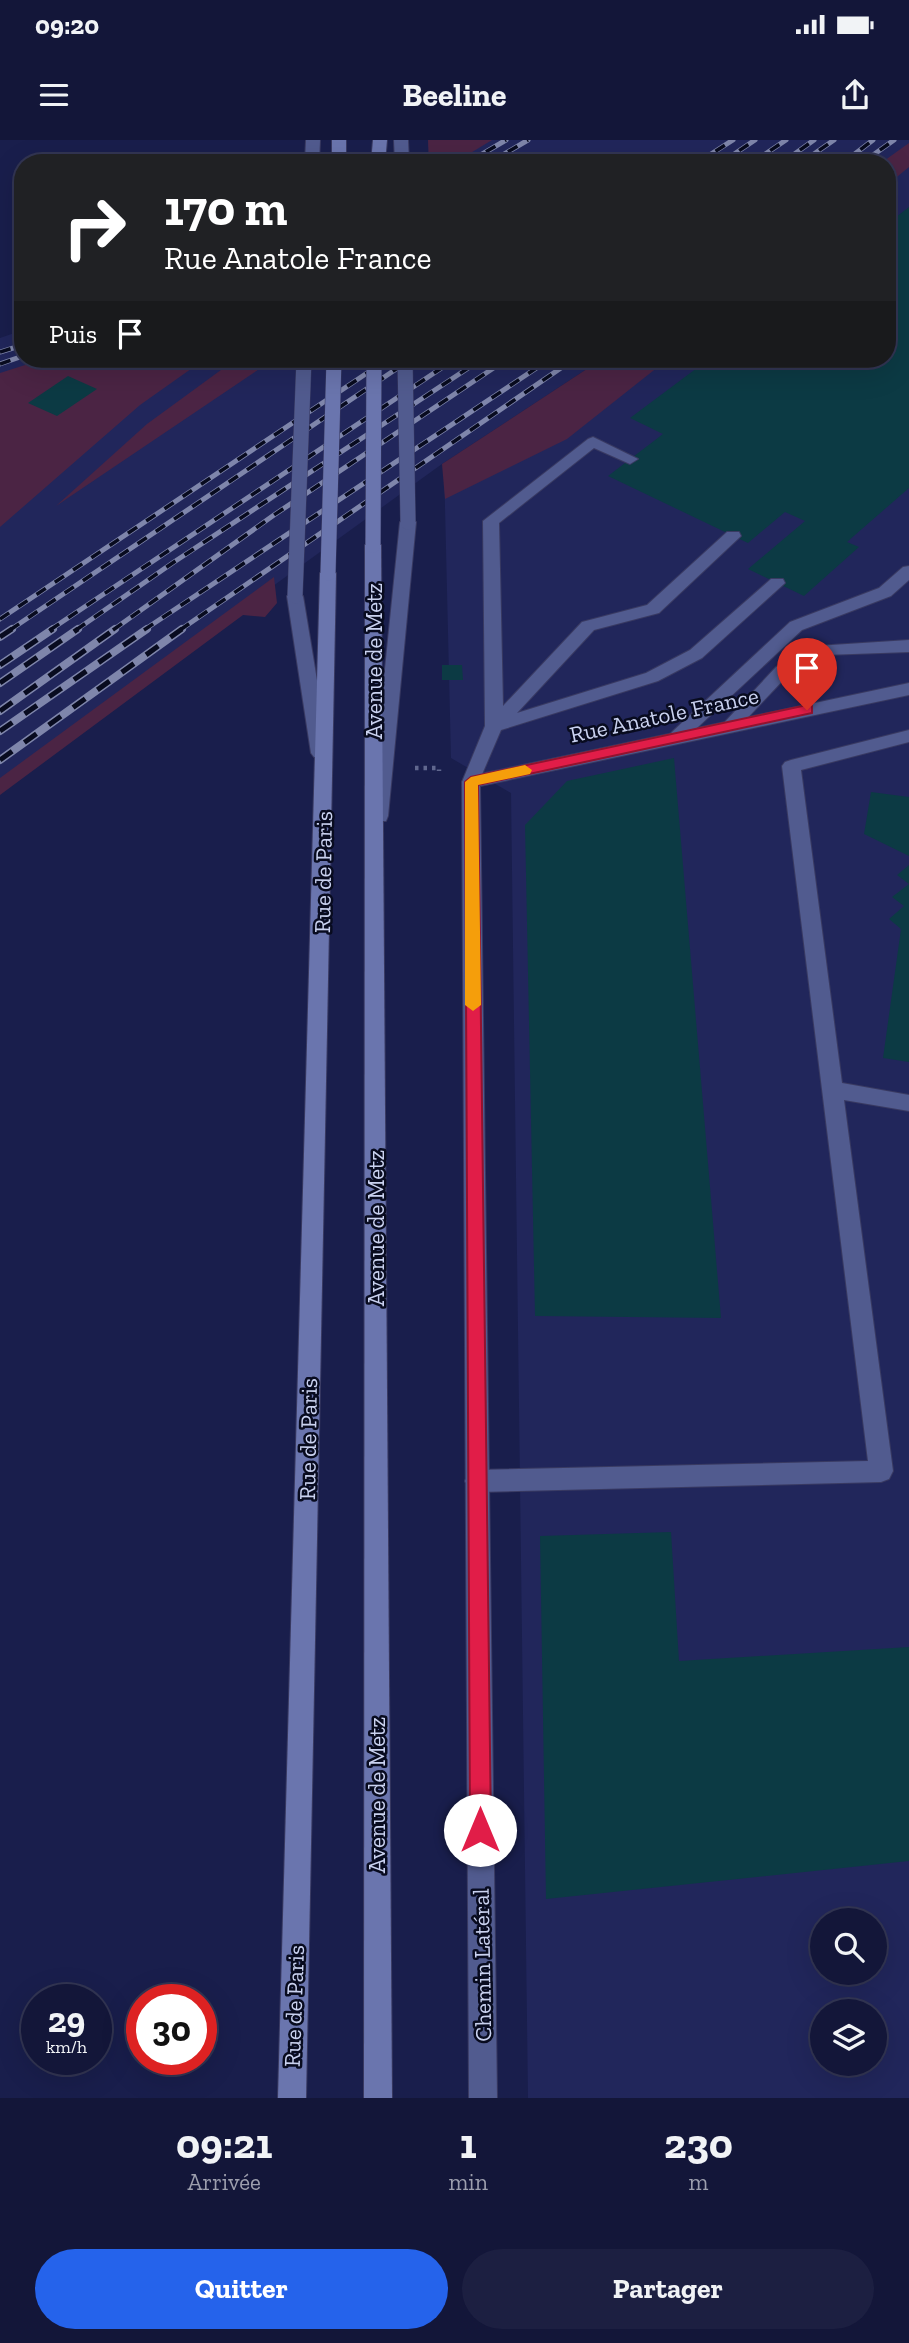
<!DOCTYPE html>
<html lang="fr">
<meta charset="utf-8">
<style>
body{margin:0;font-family:"Zilla Slab",serif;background:#1c1f41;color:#f1f3f6;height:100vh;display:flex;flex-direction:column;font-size:26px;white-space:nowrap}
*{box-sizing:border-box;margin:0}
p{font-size:23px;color:#9d9fae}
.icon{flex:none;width:38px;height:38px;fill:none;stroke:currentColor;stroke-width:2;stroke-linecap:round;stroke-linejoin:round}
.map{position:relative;height:1958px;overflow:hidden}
.sheet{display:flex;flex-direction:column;background:#131639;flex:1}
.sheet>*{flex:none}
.guide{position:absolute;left:14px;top:14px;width:882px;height:214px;border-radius:28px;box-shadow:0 7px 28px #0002,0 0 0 2px #323553;background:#202124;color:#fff;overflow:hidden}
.tools{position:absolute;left:810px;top:1768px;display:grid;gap:14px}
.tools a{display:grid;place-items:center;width:77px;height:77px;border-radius:50%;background:#131639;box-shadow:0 7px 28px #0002,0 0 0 2px #323553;font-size:35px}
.speed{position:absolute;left:21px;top:1844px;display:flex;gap:14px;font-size:35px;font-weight:700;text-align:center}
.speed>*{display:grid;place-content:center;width:91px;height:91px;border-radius:50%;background:#131639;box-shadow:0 7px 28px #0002,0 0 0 2px #323553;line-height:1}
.speed small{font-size:18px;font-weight:400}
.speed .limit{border:10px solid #d22;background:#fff;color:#111}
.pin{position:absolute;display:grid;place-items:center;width:60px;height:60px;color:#fff;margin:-72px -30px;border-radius:50% 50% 50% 0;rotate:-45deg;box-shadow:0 0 7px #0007}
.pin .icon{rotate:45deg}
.me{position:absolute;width:77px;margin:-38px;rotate:0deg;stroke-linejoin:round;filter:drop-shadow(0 0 5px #0008)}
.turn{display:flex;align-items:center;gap:24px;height:147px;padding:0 35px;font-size:32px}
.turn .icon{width:91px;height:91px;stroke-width:2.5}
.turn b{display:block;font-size:49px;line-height:60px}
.then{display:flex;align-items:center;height:66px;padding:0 35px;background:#0003;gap:14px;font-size:26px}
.eta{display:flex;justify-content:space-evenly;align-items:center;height:119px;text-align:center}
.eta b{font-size:42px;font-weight:800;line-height:49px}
.button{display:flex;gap:14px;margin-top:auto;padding:14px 35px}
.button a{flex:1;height:80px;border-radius:42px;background:#2563eb;color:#fff;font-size:28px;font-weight:800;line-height:80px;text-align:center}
.button a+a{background:#1c1f41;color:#f1f3f6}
.status{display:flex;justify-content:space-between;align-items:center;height:49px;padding:0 35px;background:#131639;direction:ltr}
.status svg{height:19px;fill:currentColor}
header{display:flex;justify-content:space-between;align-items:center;height:91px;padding:0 35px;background:#131639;font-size:32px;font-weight:800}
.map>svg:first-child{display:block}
.built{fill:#21265b;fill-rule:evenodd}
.green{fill:#4b2444}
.building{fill:#0c3a44}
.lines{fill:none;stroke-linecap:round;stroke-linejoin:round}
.service-casing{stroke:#393a62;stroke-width:2}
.minor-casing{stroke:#393a62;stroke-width:2}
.primary-casing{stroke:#393a62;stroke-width:2}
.path{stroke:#60678e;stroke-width:4.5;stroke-dasharray:3.5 5;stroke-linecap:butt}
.service{fill:#515b8f;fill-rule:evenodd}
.minor{fill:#515b8f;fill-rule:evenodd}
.primary{fill:#6a75ae;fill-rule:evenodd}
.rail-far1-casing{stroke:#7f86ab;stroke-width:5}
.rail-casing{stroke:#7f86ab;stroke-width:8}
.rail-far1{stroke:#080b1f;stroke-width:3.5;stroke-dasharray:11;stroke-linecap:butt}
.rail{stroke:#080b1f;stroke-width:5;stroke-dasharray:15;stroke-linecap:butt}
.service-bridge-casing{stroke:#393a62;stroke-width:16;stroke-linecap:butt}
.primary-bridge-casing{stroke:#393a62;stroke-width:16;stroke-linecap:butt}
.service-bridge{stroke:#515b8f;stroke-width:15}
.primary-bridge{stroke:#6a75ae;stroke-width:15}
.route{fill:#e11d48;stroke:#92132f;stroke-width:2}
.slow{fill:#f59e0b}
.labels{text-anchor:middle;stroke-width:5;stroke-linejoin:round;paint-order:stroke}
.street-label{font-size:23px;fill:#cad2f0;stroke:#080b1f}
</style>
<div class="status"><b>09:20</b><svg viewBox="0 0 49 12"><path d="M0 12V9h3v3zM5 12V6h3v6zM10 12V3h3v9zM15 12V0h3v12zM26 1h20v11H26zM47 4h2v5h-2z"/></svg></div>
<header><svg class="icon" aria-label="menu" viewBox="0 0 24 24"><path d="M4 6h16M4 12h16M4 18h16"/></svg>Beeline<svg class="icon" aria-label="share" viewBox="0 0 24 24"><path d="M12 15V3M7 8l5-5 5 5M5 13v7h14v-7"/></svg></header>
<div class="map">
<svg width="909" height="1958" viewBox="0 0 909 1958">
<rect width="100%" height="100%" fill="#191e4c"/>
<g class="built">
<path d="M428,0h481v1958h-381l-17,-1305 -60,-35 -7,-293 161,-106h282v-196h-458zM822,1780h53v52h-53zM822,1871h53v52h-53z"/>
<path d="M23,190v29h579l-160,105 -442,319v-445z"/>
</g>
<g class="green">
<path d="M428,0h64l-38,23h-25z"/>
<path d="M909,3v24l-22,18v-22h-6z"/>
<path d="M44,219h161l-65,46 -140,122v-154z"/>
<path d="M236,219h38l-218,147 91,-82z"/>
<path d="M602,219h66l-101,80 -122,60 -3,-35z"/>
<path d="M274,437l3,26 -12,14 -22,-2 -243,180v-17z"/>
</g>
<g class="building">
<path d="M909,67v281l-62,54 12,5 -55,49 -56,-27 57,-48 -20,-9 -37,31 -140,-67 55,-42 -33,-16 79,-59h178v-135z"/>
<path d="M68,236l29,13 -40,27 -29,-13z"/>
<path d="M442,525h20l1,15h-21z"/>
<path d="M674,618l47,560 -186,-2 -10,-491 42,-44z"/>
<path d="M871,652l38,5v59l-45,-22z"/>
<path d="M909,725v197l-26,-4 18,-129 -12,-10 15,-13 -12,-9 17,-13 -12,-9z"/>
<path d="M671,1392l8,129 230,-14v214l-363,38 -6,-363z"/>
</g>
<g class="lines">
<defs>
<g id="service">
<path d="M306,0h14l-1,23h-14z"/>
<path d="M394,0h14l1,23h-14z"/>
<path d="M593,297l45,22 -8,5 -36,-16 -95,75 4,183 79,-84 65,-17 80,-73h12l2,4 -82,77 -65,17 -77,83 129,-40 44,-23 81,-71h12l2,4 -83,75 -44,23 -157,49 -24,56h-12l-3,-4 23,-56 -2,-205 105,-82z"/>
<path d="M408,377l8,5 -28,294 -2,5h-14l-2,-5 30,-294z"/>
<path d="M909,426v14l-18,16 -89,34 -118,110h-12l-3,-4 3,-4 118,-110 89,-34 24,-21z"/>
<path d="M295,451l8,5 26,157 -3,4h-12l-3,-4 -24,-157z"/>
<path d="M909,500v12l-84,3 -37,20 -51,54h-12l-3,-4 54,-58 40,-21z"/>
<path d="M909,590v12l-108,28 41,313 67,12v16l-65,-11 49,371 -4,8 -8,3 -404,10 -8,-3 -4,-8 4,-8 8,-3 391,-9 -86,-695 3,-4 6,-2z"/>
</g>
<path id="minor" d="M909,543v12l-429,91 17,1312h-28l-7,-1316 3,-4 6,-2z"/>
<g id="primary">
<rect x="332" y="0" width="14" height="23"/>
<path d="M373,0h14l-2,23h-14z"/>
<path d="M373,400l8,5 11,1553h-28l1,-1553z"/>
<path d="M328,428l8,5 -30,1525h-28l42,-1525z"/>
</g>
</defs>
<use href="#service" class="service-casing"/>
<use href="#minor" class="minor-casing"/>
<use href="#primary" class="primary-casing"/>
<path class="path" d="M415,628h24v3"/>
<use href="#service" class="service"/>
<use href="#minor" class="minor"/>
<use href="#primary" class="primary"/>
<defs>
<g id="rail-far1">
<path d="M467,23l39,-23"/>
<path d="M489,23l39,-23"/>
<path d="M697,23l36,-23"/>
<path d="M721,23l34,-23"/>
<path d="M752,23l34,-23"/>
<path d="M782,23l32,-23"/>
<path d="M801,23l33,-23"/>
<path d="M843,23l30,-23"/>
<path d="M862,23l32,-23"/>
<path d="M0,212l23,-7"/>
<path d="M0,224l23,-8"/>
<path d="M0,479l388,-260"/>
<path d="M10,490l401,-271"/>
<path d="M50,490l405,-271"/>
<path d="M76,490l98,-68 308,-203"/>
<path d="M113,490l161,-115 233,-156"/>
<path d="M144,490l406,-271"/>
<path d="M180,490l394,-271"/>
</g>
<g id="rail">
<path d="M0,497l12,-8"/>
<path d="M0,525l53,-36"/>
<path d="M0,543l78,-54"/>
<path d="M0,571l115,-82"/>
<path d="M0,591l147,-102"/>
<path d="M0,620l182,-131"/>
</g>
</defs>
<use href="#rail-far1" class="rail-far1-casing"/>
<use href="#rail" class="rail-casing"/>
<use href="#rail-far1" class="rail-far1"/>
<use href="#rail" class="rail"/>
<defs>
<g id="service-bridge">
<path d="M405,219l3,163"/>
<path d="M295,456l9,-237"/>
</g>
<g id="primary-bridge">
<path d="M373,405l1,-186"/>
<path d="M328,433l6,-214"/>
</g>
</defs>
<use href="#service-bridge" class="service-bridge-casing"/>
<use href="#primary-bridge" class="primary-bridge-casing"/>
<use href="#service-bridge" class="service-bridge"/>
<use href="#primary-bridge" class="primary-bridge"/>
</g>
<path class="route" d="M807,565l5,1v7l-334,72 13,1045 -3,7 -8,3 -7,-3 -3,-7 -5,-1048 6,-5z"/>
<path class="slow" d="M525,625l7,5 -2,4 -52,11 3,220 -8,6 -8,-6v-223l6,-5z"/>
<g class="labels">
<g class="street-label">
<text transform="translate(374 521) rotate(-90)" y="8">Avenue de Metz</text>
<text transform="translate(664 575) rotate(-12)" y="8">Rue Anatole France</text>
<text transform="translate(323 732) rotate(-89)" y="8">Rue de Paris</text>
<text transform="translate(376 1088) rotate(-90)" y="8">Avenue de Metz</text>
<text transform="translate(308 1299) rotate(-89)" y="8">Rue de Paris</text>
<text transform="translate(377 1655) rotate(-90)" y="8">Avenue de Metz</text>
<text transform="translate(482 1825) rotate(-91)" y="8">Chemin Latéral</text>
<text transform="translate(294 1866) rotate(-88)" y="8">Rue de Paris</text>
</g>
</g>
</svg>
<div class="tools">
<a><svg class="icon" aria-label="search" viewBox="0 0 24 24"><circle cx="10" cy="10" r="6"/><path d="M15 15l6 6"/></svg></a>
<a><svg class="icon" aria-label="layers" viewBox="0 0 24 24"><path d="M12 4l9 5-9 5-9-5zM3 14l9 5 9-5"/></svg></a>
</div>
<div class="speed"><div>29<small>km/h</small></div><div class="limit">30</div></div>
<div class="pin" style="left:807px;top:570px;background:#d93025"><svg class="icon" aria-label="arrive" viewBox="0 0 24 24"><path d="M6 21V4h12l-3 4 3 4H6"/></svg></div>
<svg class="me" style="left:480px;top:1690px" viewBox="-20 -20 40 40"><circle r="19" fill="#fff"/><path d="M0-13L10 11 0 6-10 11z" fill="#e11d48"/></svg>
<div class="guide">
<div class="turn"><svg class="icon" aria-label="right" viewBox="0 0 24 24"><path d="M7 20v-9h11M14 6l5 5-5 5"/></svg><div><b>170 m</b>Rue Anatole France</div></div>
<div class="then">Puis<svg class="icon" aria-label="arrive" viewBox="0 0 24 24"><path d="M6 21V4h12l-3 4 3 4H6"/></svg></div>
</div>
</div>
<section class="sheet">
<div class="eta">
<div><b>09:21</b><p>Arrivée</p></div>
<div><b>1</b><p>min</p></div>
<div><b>230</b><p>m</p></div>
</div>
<div class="button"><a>Quitter</a><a>Partager</a></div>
</section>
